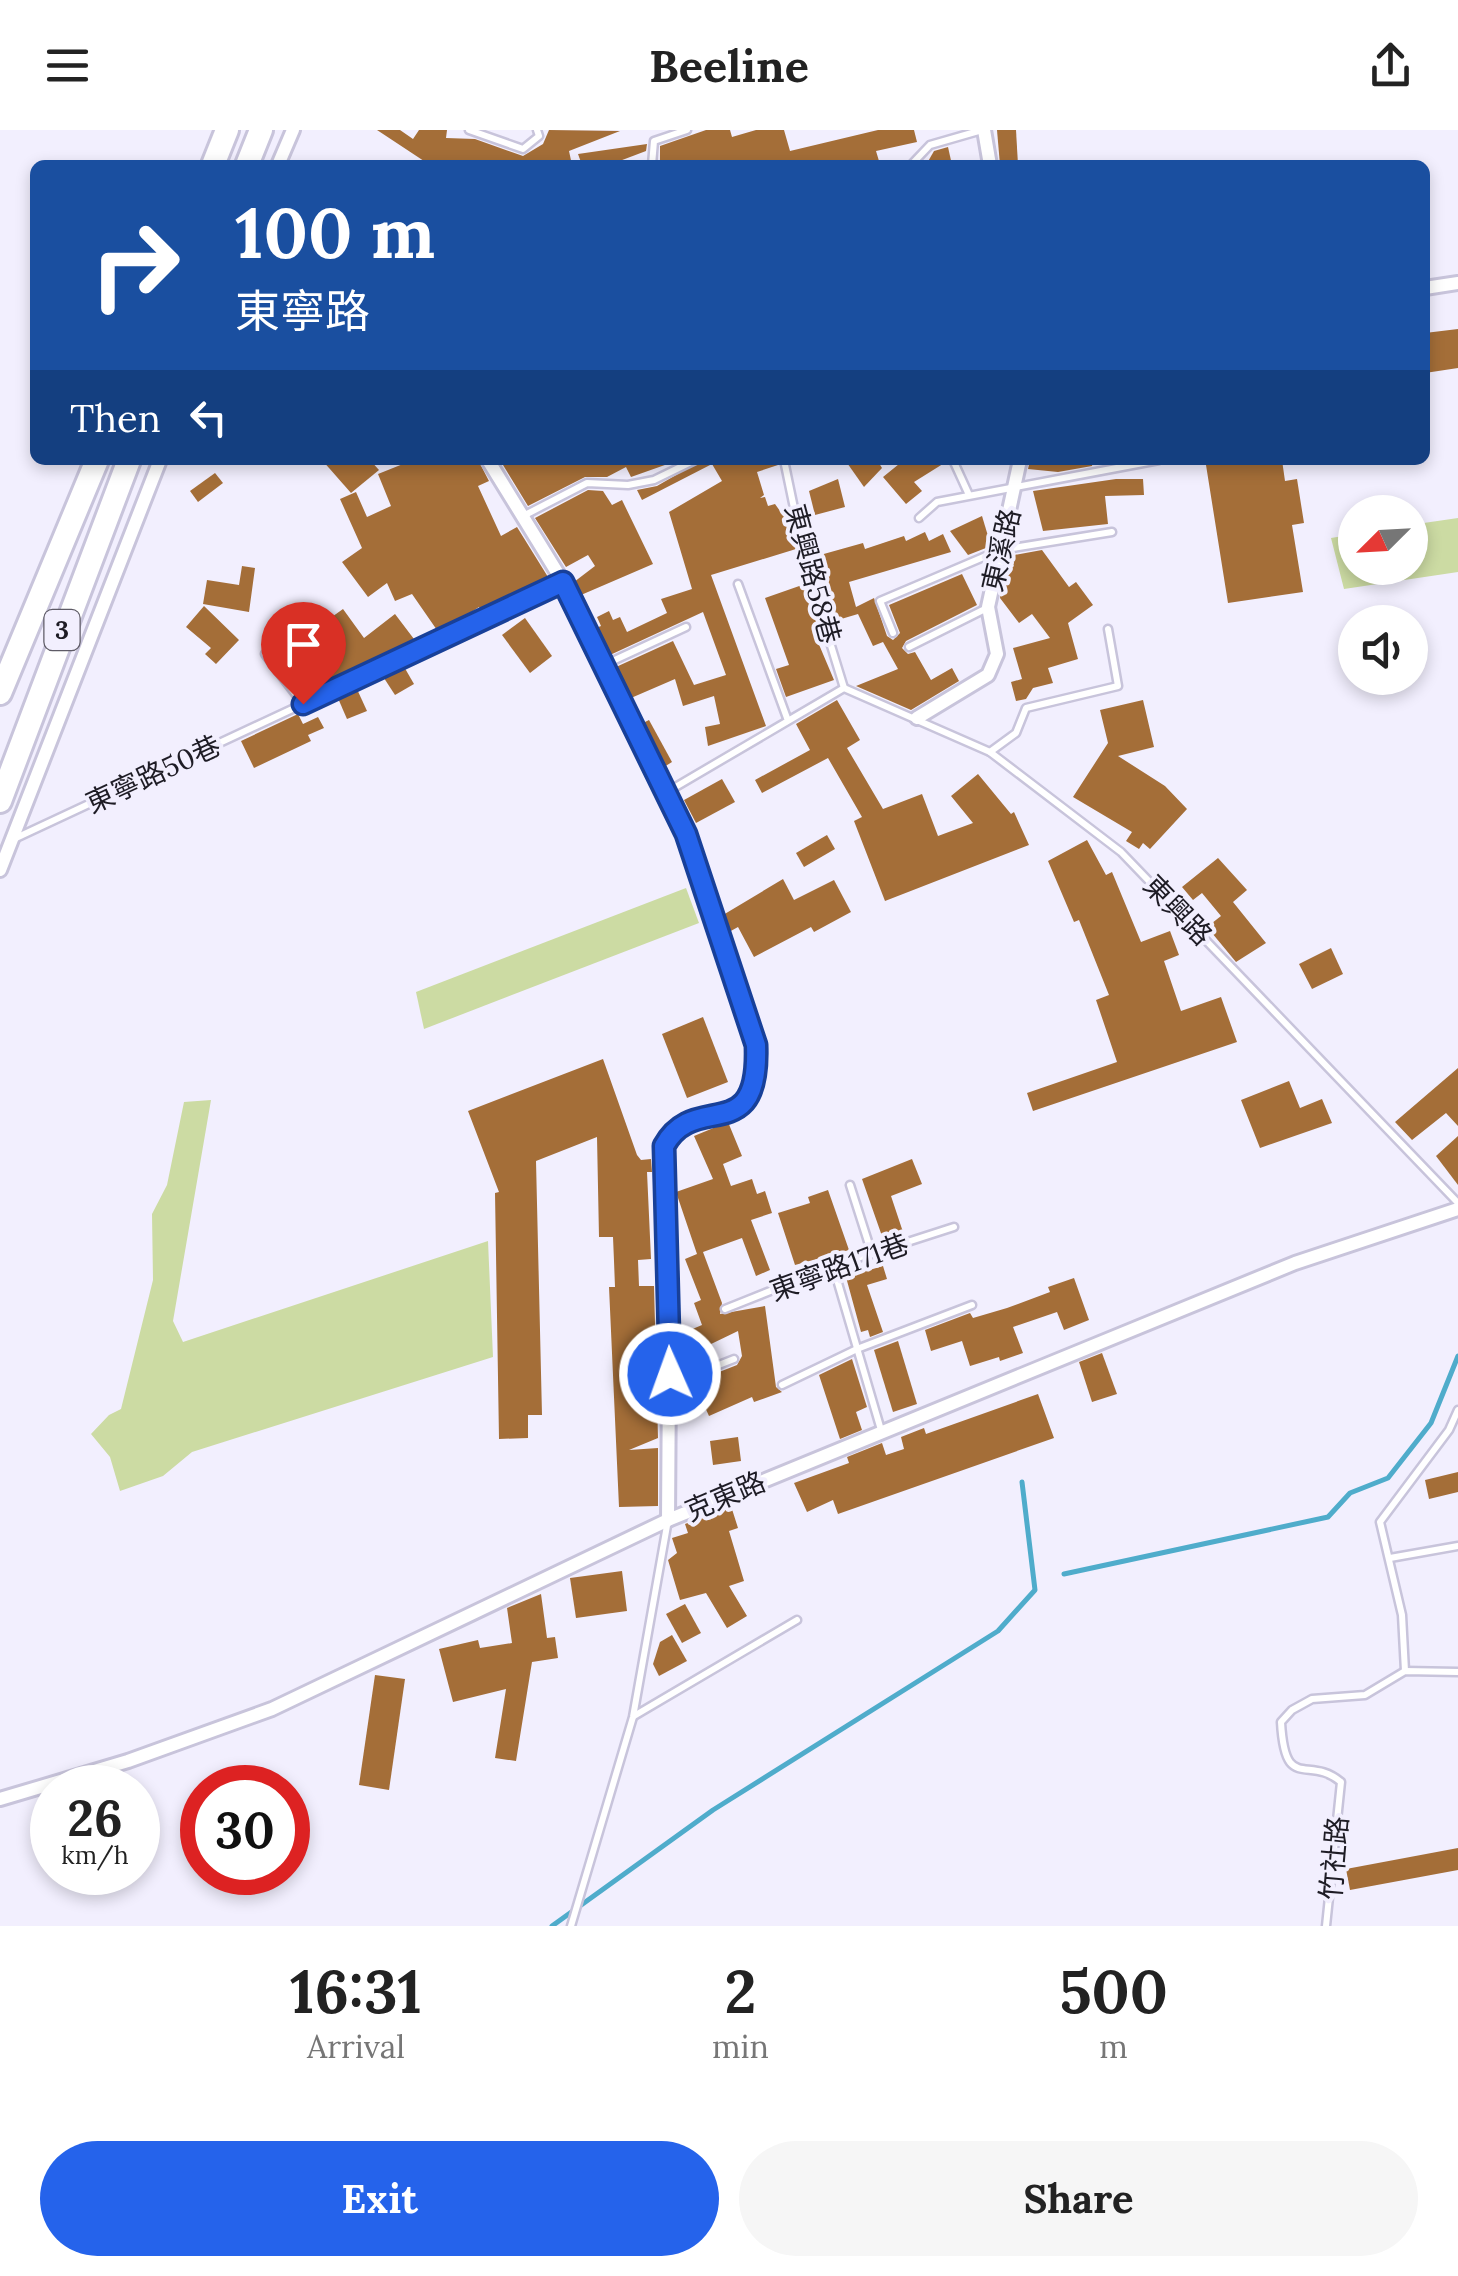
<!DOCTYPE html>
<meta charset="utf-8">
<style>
body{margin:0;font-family:Lora,"Noto Sans TC",serif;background:#f6f6f6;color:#222;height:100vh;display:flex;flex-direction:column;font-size:38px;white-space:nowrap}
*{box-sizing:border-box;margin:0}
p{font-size:32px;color:#767676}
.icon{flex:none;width:55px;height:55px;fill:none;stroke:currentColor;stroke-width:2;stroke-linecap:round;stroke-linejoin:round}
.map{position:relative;height:1796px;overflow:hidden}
.panel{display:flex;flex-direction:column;background:#fff;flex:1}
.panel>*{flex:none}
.guide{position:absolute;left:30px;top:30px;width:1400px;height:305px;border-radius:15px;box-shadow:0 5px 15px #0003;background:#1a4fa0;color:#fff;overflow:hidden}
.needle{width:65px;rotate:246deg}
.fabs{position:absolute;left:1338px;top:365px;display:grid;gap:20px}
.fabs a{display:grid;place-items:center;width:90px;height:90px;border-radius:50%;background:#fff;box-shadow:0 5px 15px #0003;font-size:50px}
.speed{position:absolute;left:30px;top:1635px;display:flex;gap:20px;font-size:50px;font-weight:700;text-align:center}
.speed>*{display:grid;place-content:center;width:130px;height:130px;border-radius:50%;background:#fff;box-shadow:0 5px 15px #0003;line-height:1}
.speed small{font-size:25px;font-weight:400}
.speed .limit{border:15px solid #d22;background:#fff;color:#111}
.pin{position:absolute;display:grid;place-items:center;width:85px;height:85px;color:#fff;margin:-102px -42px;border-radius:50% 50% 50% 0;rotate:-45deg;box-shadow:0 0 10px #0007}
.pin .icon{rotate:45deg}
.me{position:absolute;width:110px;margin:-55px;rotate:358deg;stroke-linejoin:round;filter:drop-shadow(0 0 8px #0008)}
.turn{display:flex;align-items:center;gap:35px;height:210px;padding:0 40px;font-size:45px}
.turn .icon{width:130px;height:130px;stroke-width:2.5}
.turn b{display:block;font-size:70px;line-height:85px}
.then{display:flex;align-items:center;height:95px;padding:0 40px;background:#0003;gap:20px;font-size:38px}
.eta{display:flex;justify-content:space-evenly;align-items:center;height:170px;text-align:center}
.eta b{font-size:60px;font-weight:800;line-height:70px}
.button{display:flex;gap:20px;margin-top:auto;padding:20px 40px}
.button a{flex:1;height:115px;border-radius:60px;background:#2563eb;color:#fff;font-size:40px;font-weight:800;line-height:115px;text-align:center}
.button a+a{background:#f6f6f6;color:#222}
header{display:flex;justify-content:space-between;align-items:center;height:130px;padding:0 40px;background:#fff;font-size:45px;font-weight:800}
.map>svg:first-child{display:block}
.green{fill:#ccdba3}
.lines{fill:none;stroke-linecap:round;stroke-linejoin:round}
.stream{stroke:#4faccb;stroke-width:5}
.building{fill:#a46e38}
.service-casing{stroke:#c8c4db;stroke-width:11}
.minor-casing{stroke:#c8c4db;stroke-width:18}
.motorway-casing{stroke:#c8c4db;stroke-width:28}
.service{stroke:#fff;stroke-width:6}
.minor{stroke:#fff;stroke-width:12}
.motorway{stroke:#fff;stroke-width:22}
.route-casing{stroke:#184099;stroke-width:25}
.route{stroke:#2563eb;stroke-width:18}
.labels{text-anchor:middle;stroke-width:8;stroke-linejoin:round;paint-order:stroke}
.shield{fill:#f2effe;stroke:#5e5b66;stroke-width:2.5}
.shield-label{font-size:25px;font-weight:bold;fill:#1e1c25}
.street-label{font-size:28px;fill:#1e1c25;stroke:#f2effe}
</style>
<header><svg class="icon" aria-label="menu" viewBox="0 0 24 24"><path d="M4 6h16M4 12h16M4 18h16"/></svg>Beeline<svg class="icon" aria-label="share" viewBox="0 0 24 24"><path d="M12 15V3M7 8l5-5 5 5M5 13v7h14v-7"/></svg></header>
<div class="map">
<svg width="1458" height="1796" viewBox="0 0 1458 1796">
<rect width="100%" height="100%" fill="#f2effe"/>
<g class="green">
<path d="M1458,388v54l-114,17 -13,-51 24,-4v34h55v-43z"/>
<path d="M686,758l13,35 -275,106 -8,-37z"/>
<path d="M211,970l-38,221 10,21 305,-101 5,116 -301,95 -29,24 -43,15 -10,-34 -19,-23 18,-19 12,-6 32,-129 -1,-66 15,-29 17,-83z"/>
</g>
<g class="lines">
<g class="stream">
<path d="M1064,1444l264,-57 22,-24 38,-15 43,-55 27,-67"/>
<path d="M552,1796l161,-116 285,-179 37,-41 -13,-108"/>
</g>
</g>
<g class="building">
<path d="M377,0h23l13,9 6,-9h28l-1,8 29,1 48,17 20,-12 6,-14 71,1 -51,20 3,14h-142z"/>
<path d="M706,0h24l2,7 24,-7h28l6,21 88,-21h36l3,12 -41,9 3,10 -15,4h-204v-19z"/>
<path d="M997,0h19l2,35h-18z"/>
<path d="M647,14l-1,7 -37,14h-27l-4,-11z"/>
<path d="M948,17l4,18h-26l8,-14z"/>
<path d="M1458,199v39l-33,5v-40z"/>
<path d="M322,330h48l9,10 -28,23z"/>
<path d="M413,330h65l11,21 -11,5 23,50 16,-9 31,50 -66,36 -3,-6 -40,26 -27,-39 -17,7 -8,-18 -19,14 -26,-35 20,-14 -22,-49 16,-7 11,25 24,-11 -13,-32z"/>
<path d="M500,330h179l-48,17 -5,-10 -19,10h-22l-57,29z"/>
<path d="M702,330h75l1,5 -21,7 7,23 -4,3 5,-1 3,9 7,-2 5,7 6,-5 10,43 -85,26 55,151 -58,20 -3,-19 15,-3 -6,-28 -31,10 -8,-27 -44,19 -15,-31 57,-26 21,44 32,-10 -23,-63 -93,43 -14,-27 5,-2 -4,-9 12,-6 4,9 7,-3 7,15 40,-19 -6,-14 31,-10 -23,-77 53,-31 -10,-17 -70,36 -5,-10 20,-4z"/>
<path d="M845,330h32l5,8 -18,19z"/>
<path d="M904,330l42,2 -32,20 8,9 -16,13 -23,-27z"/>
<path d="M1030,330h63l-1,6 -34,6 -30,-3z"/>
<path d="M1238,330h44l3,21 12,-2 7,44 -12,2 11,67 -75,11 -22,-138z"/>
<path d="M215,343l8,10 -25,19 -8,-11z"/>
<path d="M838,349l7,28 -30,8 -6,-24z"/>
<path d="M1116,349h27l1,16 -39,1 3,28 -65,7 -10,-40z"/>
<path d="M588,360l15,1 9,14 10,-5 31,64 -72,31 -7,-13 21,-16 -7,-11 -22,12 -31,-49z"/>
<path d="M982,386l9,30 -23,9 -18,-24z"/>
<path d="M925,402l4,9 14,-7 8,18 -102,30 7,25 18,-9 13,38 6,4 7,-7 -11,-28 73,-31 15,31 -71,36 -4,7 6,6 7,-2 16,28 21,-12 7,13 -48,29 -55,-24 42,-17 -15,-27 -10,4 -15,-32 -27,8 -18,-65 50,-14 2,6 39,-13 2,5z"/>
<path d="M1042,420l27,37 7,-5 17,23 -25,18 10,36 -30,9 5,15 -20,5 -7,11 -10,2 -5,-19 11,-3 -9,-31 37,-10 -18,-24 -13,9 -19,-25 5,-24 9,-8 -5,-10z"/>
<path d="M242,436l13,2 -6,44 -46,-8 4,-24 32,5z"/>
<path d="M805,454l13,42 -6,2 22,52 -48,17 -10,-28 13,-4 -24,-67z"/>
<path d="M204,476l35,34 -23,24 -11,-10 6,-6 -25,-21z"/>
<path d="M343,479l21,29 31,-24 22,29 -86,40 -3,-6 -23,18 -41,-51 10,-9 15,18 8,-7 3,4 26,-20 -4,-6z"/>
<path d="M525,488l27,38 -22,17 -28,-38z"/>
<path d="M403,535l11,19 -19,11 -13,-20z"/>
<path d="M356,557l11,24 -20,8 -10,-23z"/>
<path d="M837,570l23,40 -13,8 36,61 39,-15 16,42 35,-13 -22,-27 27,-22 33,40 3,-2 15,33 -144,56 -31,-80 8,-4 -34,-59 -66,35 -7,-13 55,-30 -14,-26z"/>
<path d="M1143,570l11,47 -36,9 47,30 22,23 -37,40 -7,-6 -4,6 -13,-8 6,-9 -59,-35 35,-54 -8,-33z"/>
<path d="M298,584l5,10 15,-7 6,11 -16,7 3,6 -57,27 -13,-27z"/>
<path d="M649,590l23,42 -8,5 -21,-44z"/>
<path d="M722,649l13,23 -39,21 -12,-23z"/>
<path d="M827,705l8,14 -31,18 -8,-14z"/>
<path d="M1087,710l19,35 6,-3 29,70 29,-11 9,24 -15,6 17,50 40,-14 16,45 -204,69 -6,-18 90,-31 -21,-62 13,-5 -30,-75 -5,2 -26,-61z"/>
<path d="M1218,728l29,32 -14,12 33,41 -30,19 -29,-35 14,-11 -19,-23 -9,7 -11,-13z"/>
<path d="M783,749l11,21 40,-20 17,32 -37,20 -3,-5 -57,30 -16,-30 -9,5 -6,-17z"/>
<path d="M1331,818l12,26 -31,15 -13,-25z"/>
<path d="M703,887l25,65 -41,16 -25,-64z"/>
<path d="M603,929l34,96 4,5 10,-1 1,13h-5l4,87 -13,1 1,26h15l4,152 -29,12 29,-2v58l-39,1 -10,-220h6l-1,-26 -1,-24h-14l-2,-100 -61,24 6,254h-14v23l-29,1 -4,-246 4,-1 -31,-81z"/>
<path d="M1458,938v58l-12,-13 -34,27 -17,-18z"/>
<path d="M1289,951l11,27 22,-9 10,24 -72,25 -19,-48z"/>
<path d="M728,992l14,34 -19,8 8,22 21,-7 5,15 8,-3 7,22 -21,7 19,50 -14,6 -14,-38 -39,14 19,51 -2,11 45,-8 11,81 6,5 -28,10 -2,-5 -43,19 -10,-22 -8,3 -8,-18 21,-1 33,-13 5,-9 -4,-25 -29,14 7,14 -37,7 -1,-23 7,-4 -2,-6 19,-8 -8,-22 7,-3 -16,-41 12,-5 -21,-62 37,-13 -19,-43z"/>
<path d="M1458,1006v49l-22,-29z"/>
<path d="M912,1029l10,25 -31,12 12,36 -20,7 -21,-60z"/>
<path d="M828,1060l21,60 -54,15 -17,-52 32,-10 -2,-6z"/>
<path d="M883,1136l4,13 -20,6 16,47 -13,5 -2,-7 -7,2 -15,-55z"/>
<path d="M1074,1148l15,42 -25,10 -7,-18 -44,15 10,26 -23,8 -1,-4 -29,9 -8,-25 -31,10 -6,-21 45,-17 3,5 34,-10 43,-16 -2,-5z"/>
<path d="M898,1211l19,63 -24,8 -19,-62z"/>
<path d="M1102,1223l15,41 -25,8 -13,-40z"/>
<path d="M852,1229l15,48 -11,5 6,18 -22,9 -21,-64z"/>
<path d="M1038,1264l16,44 -216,76 -5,-14 -26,12 -13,-29 55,-20 -2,-6 35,-14 4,12 18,-6 -3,-12 23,-9 2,6z"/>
<path d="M738,1307l3,24 -28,4 -3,-24z"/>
<path d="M1458,1342v20l-29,7 -4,-19z"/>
<path d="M731,1376l7,22 -9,3 15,50 -15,5 18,30 -20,12 -21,-35 -26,7 -12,-40 9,-7 -5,-15 16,-5 -3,-9z"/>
<path d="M622,1441l5,40 -51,7 -6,-40z"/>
<path d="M541,1464l6,44 8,-1 3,21 -26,4 -16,99 -21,-3 11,-69 -53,13 -14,-53 39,-9 2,8 32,-5 -5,-35z"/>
<path d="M685,1474l16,29 -19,10 -16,-29z"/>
<path d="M672,1505l15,26 -28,15 -6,-12 7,-22z"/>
<path d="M375,1545l30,4 -16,111 -30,-5z"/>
<path d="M1458,1718v22l-108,20 -4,-21z"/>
</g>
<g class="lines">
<defs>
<g id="service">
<path d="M469,0l54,19 16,-13 -2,-6"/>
<path d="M652,35l2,-24 33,-11"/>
<path d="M911,35l19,-20 52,-15"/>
<path d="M784,330l21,101 39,127"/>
<path d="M953,330l16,35"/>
<path d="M525,385l62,-32 41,2 26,-5 41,-20"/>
<path d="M919,388l18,-16 222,-42"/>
<path d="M738,454l49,134"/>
<path d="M893,503l-13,-32 120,-51 112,-18"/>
<path d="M909,517l78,-39"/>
<path d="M265,524l38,50"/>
<path d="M604,535l82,-38"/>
<path d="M844,558l146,64 131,100 337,351"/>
<path d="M990,622l26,-19 10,-25 92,-22 -10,-57"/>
<path d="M667,662l177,-104"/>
<path d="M16,708l546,-255"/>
<path d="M850,1055l22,69"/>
<path d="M833,1136l48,164"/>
<path d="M725,1179l108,-43 121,-39"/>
<path d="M671,1243l30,-1 33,-13"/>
<path d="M782,1255l75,-36 115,-44"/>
<path d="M1390,1428l68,-12"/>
<path d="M1405,1541l-3,-56 -22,-93 69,-92 9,-20"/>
<path d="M634,1586l163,-96"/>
<path d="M571,1796l62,-209 35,-197"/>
<path d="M1326,1796l15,-144c-33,-28 -56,12 -60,-60l11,-12 20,-11 53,-4 40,-24 53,1"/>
</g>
<g id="minor">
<path d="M984,0l6,35"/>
<path d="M278,35l15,-35"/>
<path d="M1425,158l33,-5"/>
<path d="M488,330l75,122 123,252 70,211c5,110 -77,40 -95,113l8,215 -1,147"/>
<path d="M917,588l71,-43 9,-21 -9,-47 32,-147"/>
<path d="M0,740l160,-410"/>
<path d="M0,1669l128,-38 144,-52 396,-189 627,-257 163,-54"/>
</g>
<g id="motorway">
<path d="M213,35l14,-35"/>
<path d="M247,35l14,-35"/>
<path d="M0,563l97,-233"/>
<path d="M0,671l129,-341"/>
</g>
</defs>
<use href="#service" class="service-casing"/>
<use href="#minor" class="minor-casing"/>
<use href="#motorway" class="motorway-casing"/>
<use href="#service" class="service"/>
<use href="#minor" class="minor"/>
<use href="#motorway" class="motorway"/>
</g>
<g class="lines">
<defs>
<path id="route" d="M303,574l260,-122 123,252 70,211c4,105 -61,44 -92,101l6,228"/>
</defs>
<use href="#route" class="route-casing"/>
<use href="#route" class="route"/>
</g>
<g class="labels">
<rect class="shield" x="44.5" y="480" width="35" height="40" rx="8"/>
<g class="shield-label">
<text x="62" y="509">3</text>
</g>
<g class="street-label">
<text transform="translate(1001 420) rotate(-77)" y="10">東溪路</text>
<text transform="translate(813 444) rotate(75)" y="10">東興路58巷</text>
<text transform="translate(153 644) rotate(-25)" y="10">東寧路50巷</text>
<text transform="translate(1178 780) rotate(46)" y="10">東興路</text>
<text transform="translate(839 1137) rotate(-20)" y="10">東寧路171巷</text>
<text transform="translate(725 1366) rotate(-23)" y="10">克東路</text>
<text transform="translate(1334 1728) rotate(-85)" y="10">竹社路</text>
</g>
</g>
</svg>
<div class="fabs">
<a><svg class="needle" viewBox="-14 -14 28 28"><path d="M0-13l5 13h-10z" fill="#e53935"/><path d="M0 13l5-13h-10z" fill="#767676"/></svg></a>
<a><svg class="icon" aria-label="sound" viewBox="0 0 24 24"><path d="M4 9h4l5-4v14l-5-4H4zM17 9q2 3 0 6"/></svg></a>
</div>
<div class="speed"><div>26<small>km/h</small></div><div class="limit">30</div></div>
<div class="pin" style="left:303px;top:574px;background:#d93025"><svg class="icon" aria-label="arrive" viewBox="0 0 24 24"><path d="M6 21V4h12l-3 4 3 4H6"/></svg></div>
<svg class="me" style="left:670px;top:1244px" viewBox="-20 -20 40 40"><circle r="17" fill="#2563eb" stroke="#fff" stroke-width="3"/><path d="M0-11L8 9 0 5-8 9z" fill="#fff"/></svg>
<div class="guide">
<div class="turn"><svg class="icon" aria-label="right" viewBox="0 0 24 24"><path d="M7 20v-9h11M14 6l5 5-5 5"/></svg><div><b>100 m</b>東寧路</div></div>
<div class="then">Then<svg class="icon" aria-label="left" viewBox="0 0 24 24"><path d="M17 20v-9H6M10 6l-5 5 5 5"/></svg></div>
</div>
</div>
<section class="panel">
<div class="eta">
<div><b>16:31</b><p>Arrival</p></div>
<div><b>2</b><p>min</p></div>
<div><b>500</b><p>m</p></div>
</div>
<div class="button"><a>Exit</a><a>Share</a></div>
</section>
